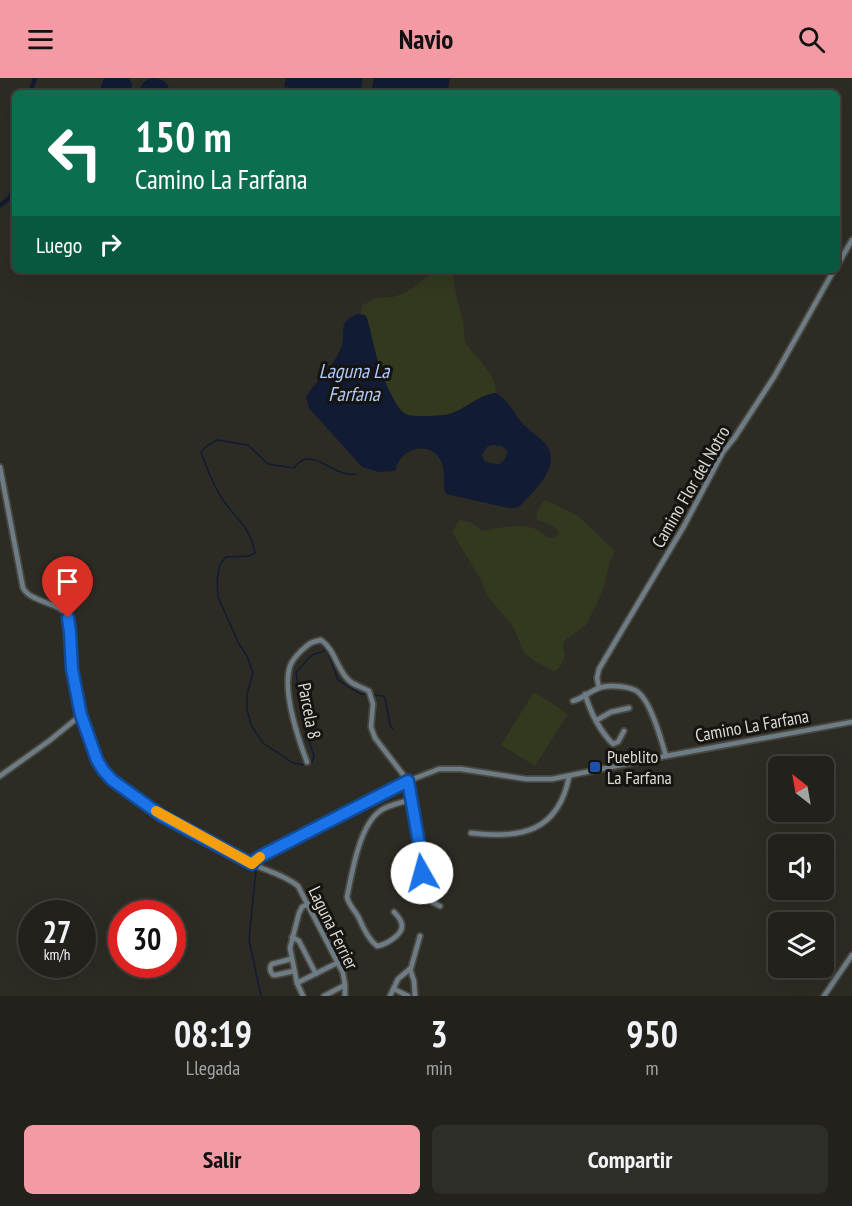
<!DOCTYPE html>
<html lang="es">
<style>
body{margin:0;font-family:"PT Sans Narrow",sans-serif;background:#2e2e28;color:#f1f3f6;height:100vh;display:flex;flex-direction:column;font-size:22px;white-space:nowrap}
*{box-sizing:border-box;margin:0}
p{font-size:20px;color:#a2a3a3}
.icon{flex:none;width:33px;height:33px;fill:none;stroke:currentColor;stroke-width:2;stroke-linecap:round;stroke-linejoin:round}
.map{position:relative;height:918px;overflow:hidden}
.panel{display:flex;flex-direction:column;background:#22211b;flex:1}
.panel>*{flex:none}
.hud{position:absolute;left:12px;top:12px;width:828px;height:183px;border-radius:9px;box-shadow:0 6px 24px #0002,0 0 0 2px #3f3e3a;background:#0b6e4f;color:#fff;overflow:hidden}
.needle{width:39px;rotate:329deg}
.tools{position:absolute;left:768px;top:678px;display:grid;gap:12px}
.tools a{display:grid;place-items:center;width:66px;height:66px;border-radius:9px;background:#22211b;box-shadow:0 6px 24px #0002,0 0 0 2px #3f3e3a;font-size:30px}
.speed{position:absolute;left:18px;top:822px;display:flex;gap:12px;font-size:30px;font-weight:700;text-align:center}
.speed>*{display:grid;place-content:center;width:78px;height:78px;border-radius:50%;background:#22211b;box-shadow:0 6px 24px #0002,0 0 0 2px #3f3e3a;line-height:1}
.speed small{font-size:15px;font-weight:400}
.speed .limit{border:9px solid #d22;background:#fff;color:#111}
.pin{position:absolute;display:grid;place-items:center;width:51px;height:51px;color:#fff;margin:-62px -26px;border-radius:50% 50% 50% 0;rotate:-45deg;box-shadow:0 0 6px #0007}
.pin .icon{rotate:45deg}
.me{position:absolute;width:66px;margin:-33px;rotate:353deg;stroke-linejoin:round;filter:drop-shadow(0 0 4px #0008)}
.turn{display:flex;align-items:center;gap:21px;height:126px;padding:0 24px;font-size:27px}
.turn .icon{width:78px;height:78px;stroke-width:2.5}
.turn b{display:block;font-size:42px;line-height:51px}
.then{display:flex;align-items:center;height:57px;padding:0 24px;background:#0003;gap:12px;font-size:22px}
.eta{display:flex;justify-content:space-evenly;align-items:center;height:102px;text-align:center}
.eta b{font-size:36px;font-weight:700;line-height:42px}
.action{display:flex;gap:12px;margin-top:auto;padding:12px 24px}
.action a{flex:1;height:69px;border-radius:9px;background:#f49aa4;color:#111;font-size:24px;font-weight:700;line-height:69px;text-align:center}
.action a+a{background:#2e2e28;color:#f1f3f6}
header{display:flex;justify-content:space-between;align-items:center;height:78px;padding:0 24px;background:#f49aa4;color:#111;font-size:27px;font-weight:700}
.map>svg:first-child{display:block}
.green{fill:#33391f}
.water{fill:#111b33;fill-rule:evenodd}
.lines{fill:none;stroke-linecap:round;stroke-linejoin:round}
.stream{stroke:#111b33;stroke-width:1.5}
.canal{stroke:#111b33;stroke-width:4.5}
.minor-casing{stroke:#494840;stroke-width:8}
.minor{stroke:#6e7c85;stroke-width:4.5}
.route-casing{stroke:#114b97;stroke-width:15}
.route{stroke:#1a73e8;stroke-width:10}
.slow{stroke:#f59e0b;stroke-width:10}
.transit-dot{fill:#1a4fb4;stroke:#151410;stroke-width:2}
.labels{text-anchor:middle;stroke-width:6;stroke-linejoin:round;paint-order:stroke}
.street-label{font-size:18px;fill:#dbdad4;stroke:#151410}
.poi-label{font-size:18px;fill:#dbdad4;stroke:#151410;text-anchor:start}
.water-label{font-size:20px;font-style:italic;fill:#b1cafe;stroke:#151410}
</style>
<header><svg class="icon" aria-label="menu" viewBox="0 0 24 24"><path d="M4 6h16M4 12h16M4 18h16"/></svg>Navio<svg class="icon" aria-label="search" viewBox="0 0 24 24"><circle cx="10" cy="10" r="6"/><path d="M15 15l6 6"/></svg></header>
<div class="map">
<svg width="852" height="918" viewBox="0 0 852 918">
<rect width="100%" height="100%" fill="#2d2c24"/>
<g class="green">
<path d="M436,192h17c0,18 6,34 10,52 2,8 -1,15 4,23 10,15 29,28 29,48 -18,2 -30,16 -47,21 -5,2 -36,3 -41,1 -9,-3 -13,-14 -17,-21 -14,-25 -17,-48 -24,-76l-2,-3 -4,-1 1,-8 13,-8 18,-1 9,-3 12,-7z"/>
<path d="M545,422l33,16 37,35 -5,10 -7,28 -4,10 -13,26 -21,15 -2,6 2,10 -5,11 -6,5 -19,-11 -11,-8 -10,-25 -27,-33 -6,-15 -23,-38 -6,-11 8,-11 12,3 10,8c16,-3 35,-8 51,-3 6,2 11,7 17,10h4l5,-4c-4,-11 -13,-10 -23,-15 1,-8 3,-13 9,-19z"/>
<path d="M534,614l34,22 -33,52 -34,-21z"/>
</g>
<g class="water">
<path d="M104,0h25l3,6 -1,9h-29l-1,-6z"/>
<path d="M153,0c9,0 16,5 17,15h-31c1,-8 5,-13 14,-15z"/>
<path d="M286,0h77l-3,15h-46l-30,-6z"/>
<path d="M374,0h76l-3,15h-76z"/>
<path d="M357,236l8,1 2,3c8,29 10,49 24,76 4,7 8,18 17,21 5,2 36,1 41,-1 17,-5 29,-19 47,-21 13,7 18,21 27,31 8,8 18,14 24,22 14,21 -14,46 -27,60l-5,2h-6l-63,-14c-3,-8 -2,-10 -2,-18 0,-19 -12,-32 -31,-26 -10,3 -15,11 -18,21l-16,1 -17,-5 -53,-59 -3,-11c10,-17 27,-29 34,-47 8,-17 -5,-27 17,-36zM492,367l10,1 6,6c-6,14 -8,14 -24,9l-2,-6 5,-8z"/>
</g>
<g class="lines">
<g class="stream">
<path d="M356,396c-22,5 -44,-31 -62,-6l-26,-4 -20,-19 -31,-5 -10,6 -6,6c6,17 12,33 22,48 14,21 27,25 32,53l-7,3 -22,1 -6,7 -3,16 1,17 21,47 8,12 6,17 -6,21v15l4,16 12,18 30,20 12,2 7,-3 2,-6 -10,-30 -8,-54 16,-17 15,-5 11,30 23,14h5"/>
<path d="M374,617l9,1 2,2 5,27 3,4"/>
<path d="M258,786l115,-63"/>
<path d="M256,791l-7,71 12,56"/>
</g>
<g class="canal">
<path d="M30,15l5,-15"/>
<path d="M0,127c16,-8 13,-20 15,-36"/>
</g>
<defs>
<g id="minor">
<path d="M837,188l15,-26"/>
<path d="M0,389l23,121c9,16 38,13 45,30 4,11 2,24 3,36 1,32 17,102 40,125 8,7 18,13 26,19 24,17 49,30 75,44 13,8 27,16 40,22 15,7 33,11 46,22l45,87 2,12v11"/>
<path d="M599,610l-2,-10 2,-9 85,-143 39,-74 12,-15 39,-60 60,-107"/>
<path d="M585,616c6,20 14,36 28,50l5,-2 6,-11"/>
<path d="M573,623c11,-3 18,-11 29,-14 10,-2 28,-1 36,5 13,10 23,47 28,64"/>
<path d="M597,642l14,-8 18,-4"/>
<path d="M307,684c-9,-24 -25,-71 -17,-96 2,-5 7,-11 11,-15 8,-7 9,-9 20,-11 12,8 15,24 24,36 6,9 15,10 24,15l4,13 -2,23 4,11 33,43 11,62 3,30 5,19 5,7"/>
<path d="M0,698l49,-35 32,-26"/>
<path d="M471,755c50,6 87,-1 98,-56"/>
<path d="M421,781l24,12"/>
<path d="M252,786l3,-4 8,-5 145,-74 31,-12h22l65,10h26l114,-23 186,-34"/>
<path d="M440,828l-8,-4 -1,-1 17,-36"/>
<path d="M394,834c3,3 7,8 8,13 1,10 -17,20 -25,21 -9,-7 -14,-18 -18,-28 -4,-8 -10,-12 -12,-21 5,-24 12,-71 33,-86 8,-6 20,-8 30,-11"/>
<path d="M292,859l7,4 17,33"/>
<path d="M291,881l-19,5c-3,3 -2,8 1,11h3l18,-4"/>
<path d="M410,891l4,12 1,15"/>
<path d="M297,905l40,-20"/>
<path d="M394,911l14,7"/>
<path d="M303,918l-6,-13 -7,-35 9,-35 3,-6 6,-3"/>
<path d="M324,918l21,-11"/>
<path d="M390,918l8,-17 13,-11 9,-32"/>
<path d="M824,918l28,-41"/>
</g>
</defs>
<use href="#minor" class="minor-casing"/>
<use href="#minor" class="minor"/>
</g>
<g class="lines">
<defs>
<path id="route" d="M68,540l2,14 2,37 6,31 3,15 16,45 6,10 9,10 50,36 90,48 3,-4 8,-5 145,-74 11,62 3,30"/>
</defs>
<use href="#route" class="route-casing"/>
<use href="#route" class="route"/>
<path class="slow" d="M156,733l96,53 8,-7"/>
</g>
<rect class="transit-dot" x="589" y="683" width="12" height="12" rx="3"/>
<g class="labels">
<g class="street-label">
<text transform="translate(691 409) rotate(-60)" y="6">Camino Flor del Notro</text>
<text transform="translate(309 633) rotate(79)" y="6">Parcela 8</text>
<text transform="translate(752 648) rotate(-10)" y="6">Camino La Farfana</text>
<text transform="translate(333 850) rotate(64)" y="6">Laguna Ferrier</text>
</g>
<g class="poi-label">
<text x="607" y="685">Pueblito<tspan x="607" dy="21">La Farfana</tspan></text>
</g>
<g class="water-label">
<text x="354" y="300">Laguna La<tspan x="354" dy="23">Farfana</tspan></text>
</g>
</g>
</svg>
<div class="tools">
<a><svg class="needle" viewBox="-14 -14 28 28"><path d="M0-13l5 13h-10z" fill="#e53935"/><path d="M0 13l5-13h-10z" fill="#a2a3a3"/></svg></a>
<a><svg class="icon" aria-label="sound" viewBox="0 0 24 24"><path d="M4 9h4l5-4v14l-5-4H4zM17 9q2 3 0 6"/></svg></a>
<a><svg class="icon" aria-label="layers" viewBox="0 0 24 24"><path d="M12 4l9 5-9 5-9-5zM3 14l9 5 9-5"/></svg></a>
</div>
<div class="speed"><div>27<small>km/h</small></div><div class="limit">30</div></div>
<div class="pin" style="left:68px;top:540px;background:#d93025"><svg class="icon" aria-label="arrive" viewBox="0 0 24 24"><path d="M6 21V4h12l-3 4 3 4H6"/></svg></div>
<svg class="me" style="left:422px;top:795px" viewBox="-20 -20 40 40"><circle r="19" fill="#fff"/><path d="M0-13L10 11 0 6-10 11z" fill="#1a73e8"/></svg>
<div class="hud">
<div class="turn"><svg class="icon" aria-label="left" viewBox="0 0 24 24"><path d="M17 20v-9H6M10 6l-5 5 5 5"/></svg><div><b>150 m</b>Camino La Farfana</div></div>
<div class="then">Luego<svg class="icon" aria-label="right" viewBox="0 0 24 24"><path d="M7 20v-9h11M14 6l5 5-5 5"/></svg></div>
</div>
</div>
<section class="panel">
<div class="eta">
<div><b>08:19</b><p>Llegada</p></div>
<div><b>3</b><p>min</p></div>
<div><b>950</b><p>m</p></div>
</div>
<div class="action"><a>Salir</a><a>Compartir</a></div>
</section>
